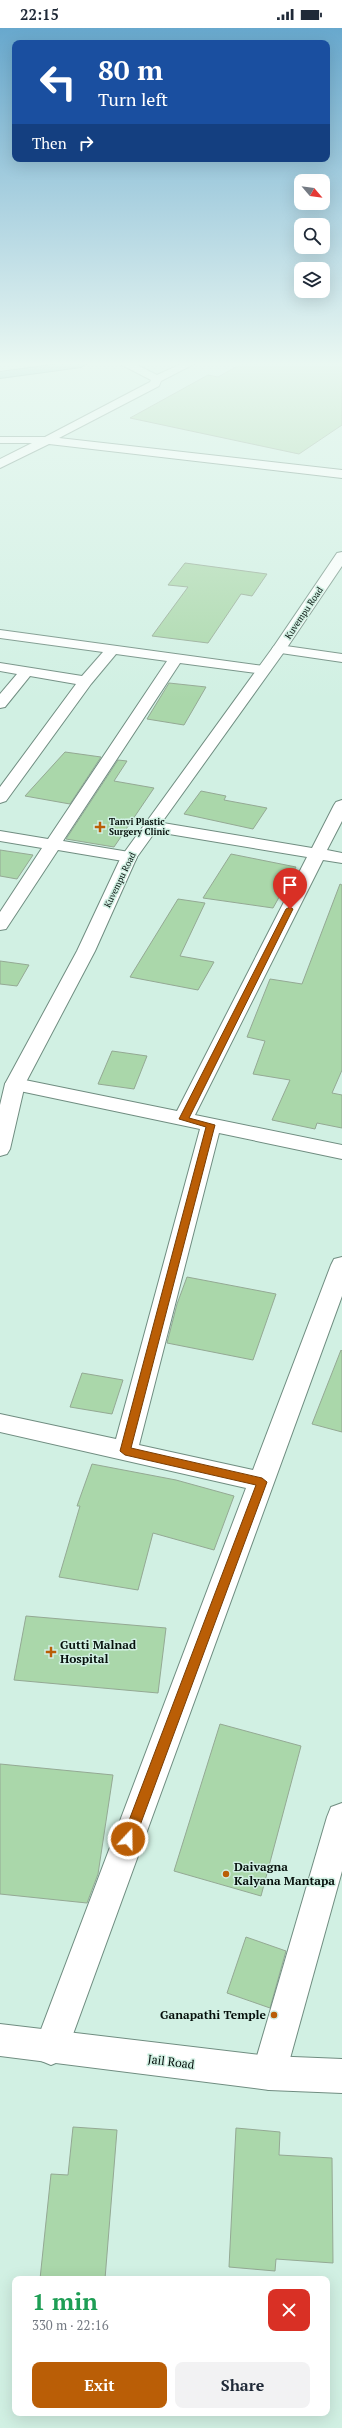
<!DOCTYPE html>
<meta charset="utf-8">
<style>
body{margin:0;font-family:"PT Serif",serif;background:#f2f2f3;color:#1f2937;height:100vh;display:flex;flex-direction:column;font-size:15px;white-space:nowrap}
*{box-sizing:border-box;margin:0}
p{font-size:13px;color:#747a83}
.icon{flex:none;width:22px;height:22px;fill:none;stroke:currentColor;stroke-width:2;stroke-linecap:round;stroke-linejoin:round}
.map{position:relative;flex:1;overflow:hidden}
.sheet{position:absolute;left:12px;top:2248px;width:318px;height:140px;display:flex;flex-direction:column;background:#fff;border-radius:8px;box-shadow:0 4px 16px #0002}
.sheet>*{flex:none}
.top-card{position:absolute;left:12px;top:12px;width:318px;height:122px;border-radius:8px;box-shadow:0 4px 16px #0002;background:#1a4fa0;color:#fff;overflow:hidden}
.needle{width:26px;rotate:119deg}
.fabs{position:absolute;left:294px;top:146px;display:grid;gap:8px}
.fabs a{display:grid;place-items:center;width:36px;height:36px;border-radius:8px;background:#fff;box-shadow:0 4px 16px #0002;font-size:20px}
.pin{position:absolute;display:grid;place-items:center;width:34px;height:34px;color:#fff;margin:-41px -17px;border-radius:50% 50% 50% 0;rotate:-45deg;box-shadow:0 0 4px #0007}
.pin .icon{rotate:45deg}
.me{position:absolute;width:44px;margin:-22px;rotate:21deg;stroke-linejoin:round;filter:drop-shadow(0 0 3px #0008)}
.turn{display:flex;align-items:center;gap:14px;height:84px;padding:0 20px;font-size:18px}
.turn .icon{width:52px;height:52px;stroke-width:2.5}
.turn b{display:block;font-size:28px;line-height:34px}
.then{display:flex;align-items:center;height:38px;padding:0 20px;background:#0003;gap:8px;font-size:15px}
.round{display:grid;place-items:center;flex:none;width:42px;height:42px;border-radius:8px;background:#f2f2f3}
.overview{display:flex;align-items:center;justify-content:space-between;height:68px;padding:0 20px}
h1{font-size:24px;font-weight:700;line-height:30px;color:#1e9e55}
.action{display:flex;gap:8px;margin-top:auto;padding:8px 20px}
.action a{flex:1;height:46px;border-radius:8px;background:#ba5e06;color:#fff;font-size:16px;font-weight:700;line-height:46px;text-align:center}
.action a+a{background:#f2f2f3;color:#1f2937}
.status{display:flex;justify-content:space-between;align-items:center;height:28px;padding:0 20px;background:#fff;direction:ltr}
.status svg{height:11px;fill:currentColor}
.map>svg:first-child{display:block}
.building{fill:#aad7aa;stroke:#94a994}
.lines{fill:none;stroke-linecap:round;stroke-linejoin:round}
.minor-casing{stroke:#708d81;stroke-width:2}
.secondary-casing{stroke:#708d81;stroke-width:2}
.trunk-casing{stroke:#33726e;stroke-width:2}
.minor{fill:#fff;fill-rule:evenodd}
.secondary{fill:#fff;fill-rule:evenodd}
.trunk{fill:#6fb8b4;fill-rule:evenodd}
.route{fill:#ba5e06;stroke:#793d04}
.poi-dot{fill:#ba5e06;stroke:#d1f0e3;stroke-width:1.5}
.labels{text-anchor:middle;stroke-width:3;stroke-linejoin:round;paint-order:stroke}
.far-street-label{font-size:9px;fill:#06100c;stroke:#d1f0e3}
.far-poi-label{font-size:9px;font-weight:bold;fill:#06100c;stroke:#d1f0e3;text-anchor:start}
.near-poi-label{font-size:12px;font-weight:bold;fill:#06100c;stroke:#d1f0e3;text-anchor:start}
.near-street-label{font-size:12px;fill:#06100c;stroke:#d1f0e3}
</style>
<div class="status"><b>22:15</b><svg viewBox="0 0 49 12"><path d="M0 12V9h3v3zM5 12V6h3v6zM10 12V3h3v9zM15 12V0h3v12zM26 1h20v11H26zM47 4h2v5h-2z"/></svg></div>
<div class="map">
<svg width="342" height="2400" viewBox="0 0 342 2400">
<rect width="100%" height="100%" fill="#d1f0e3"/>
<g class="building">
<path d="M241,336h101v61l-43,29 -169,-36 78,-43 10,2z"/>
<path d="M185,535l82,11 -15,22 -11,-2 -33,49 -56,-7 36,-49 -20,-2z"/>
<path d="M169,655l37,4 -22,38 -37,-6z"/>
<path d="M65,724l36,5 -31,47 -45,-8z"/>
<path d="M118,732l9,1 -13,20 40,7 -40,59 -48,-8z"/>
<path d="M201,763l25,5 -2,4 43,8 -14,21 -69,-15z"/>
<path d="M0,822l33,5 -16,24 -17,-3z"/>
<path d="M231,826l65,13 -23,41 -70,-10z"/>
<path d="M340,856l2,1v185l-10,23 10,2v33l-25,-5 -2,6 -43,-9 18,-40 -37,-6 12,-33 -18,-4 23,-58 32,5z"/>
<path d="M178,871l27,4 -25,53 34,6 -16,28 -68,-13z"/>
<path d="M0,933l29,4 -12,21 -17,-2z"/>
<path d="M112,1023l35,5 -13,33 -36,-5z"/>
<path d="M187,1249l89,17 -23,66 -86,-17 10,-39z"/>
<path d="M341,1322l1,1v81l-30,-8z"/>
<path d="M82,1345l41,7 -11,34 -42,-7z"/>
<path d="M92,1436l84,16 58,16 -20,54 -61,-17 -15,57 -79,-13 21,-71h-3z"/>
<path d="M26,1588l140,12 -8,65 -144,-13z"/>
<path d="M220,1696l81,22 -40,150 -87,-25z"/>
<path d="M0,1736l113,11 -15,99 -11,29 -87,-9z"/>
<path d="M246,1909l40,14 -16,57 -43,-15z"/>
<path d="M73,2099l44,3 -12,149h-65l11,-105 17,1z"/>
<path d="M236,2100l44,4 -1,23 53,3 1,105 -57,-4 -1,12 -46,-4z"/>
</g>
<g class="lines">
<defs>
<g id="minor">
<path d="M120,336h15l22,11 24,-11h13l-33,17 -2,5 -100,52 283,32v8l-293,-34 -49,24v-9l32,-16h-32v-6h45l105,-55 1,-2z"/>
<path d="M0,602l264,36 7,4 -7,4 -84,-11 -117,178 72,12 2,4 -2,4 -6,1 -71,-12 -52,79 -6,1v-18l42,-64 -42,-7v-10l48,8 119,-178 -51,-7 -25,30 -85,117 -6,2v-16l76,-103 -46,-8 -25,31 -5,1v-14l17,-20 -17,-3v-8l82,13 21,-24 -103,-14z"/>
<path d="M279,617l63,9v8l-68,-10 -2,-3 2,-3z"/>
<path d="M342,772v21l-15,29 15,3v10l-19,-3 -128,255 147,30v14l-123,-26 -80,312 114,25 78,-205 3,-6 8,-2v39l-274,752 -5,12 -12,5 -12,-5 -5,-12 212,-560 -246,-56v-18l116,25 84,-310 -185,-39 -7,-2 -3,-4 3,-4 7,-2 162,33 130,-254 -162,-27 -2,-4 2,-4 6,-1 161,27 22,-43 2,-3z"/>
<path d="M342,1775v68l-56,202 -5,12 -12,5 -12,-5 -5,-12 75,-256 4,-10z"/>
</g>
<g id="secondary">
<path d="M342,524v14l-58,86 -147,205 -42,94 -70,133 -15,65 -3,5 -7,2v-51l5,-21 72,-133 44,-94 153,-211 63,-93z"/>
<path d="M0,1996l269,32 73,3v34l-73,-3 -269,-34z"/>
</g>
<path id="trunk" d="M58,336h28l-5,3 -81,11v-6z"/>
</defs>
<use href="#minor" class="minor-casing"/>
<use href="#secondary" class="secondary-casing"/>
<use href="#trunk" class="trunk-casing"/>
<use href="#minor" class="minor"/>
<use href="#secondary" class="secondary"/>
<use href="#trunk" class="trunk"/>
</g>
<linearGradient id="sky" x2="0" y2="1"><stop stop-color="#68a8cd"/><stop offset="0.5" stop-color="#eaf8f2"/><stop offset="1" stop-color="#eaf8f2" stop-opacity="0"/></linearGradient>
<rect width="342" height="672" fill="url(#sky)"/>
<path class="route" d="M290,879l3,2 -104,209 26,7 -84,323 131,30 5,4 -132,357 -2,5 -5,1 -4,-1 -2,-5 134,-354 -131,-30 -5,-4 86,-324 -27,-8 107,-210z"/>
<g class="poi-dot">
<path d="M98 793h4v4h4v4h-4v4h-4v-4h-4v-4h4z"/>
<path d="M49 1618h4v4h4v4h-4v4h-4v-4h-4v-4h4z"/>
<circle cx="226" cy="1846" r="4"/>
<circle cx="274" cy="1987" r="4"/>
</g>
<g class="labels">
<g class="far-street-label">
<text transform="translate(304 585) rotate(-56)" y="3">Kuvempu Road</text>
<text transform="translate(120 852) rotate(-64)" y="3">Kuvempu Road</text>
</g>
<g class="far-poi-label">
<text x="109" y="797">Tanvi Plastic<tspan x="109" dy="10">Surgery Clinic</tspan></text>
</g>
<g class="near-poi-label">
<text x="60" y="1621">Gutti Malnad<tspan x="60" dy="14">Hospital</tspan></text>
<text x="234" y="1843">Daivagna<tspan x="234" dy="14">Kalyana Mantapa</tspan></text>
<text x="266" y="1991" text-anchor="end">Ganapathi Temple</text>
</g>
<g class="near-street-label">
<text transform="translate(171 2034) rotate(7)" y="4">Jail Road</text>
</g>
</g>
</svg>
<div class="fabs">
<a><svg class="needle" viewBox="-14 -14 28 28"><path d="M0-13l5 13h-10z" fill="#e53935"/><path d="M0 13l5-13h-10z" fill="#747a83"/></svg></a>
<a><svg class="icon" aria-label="search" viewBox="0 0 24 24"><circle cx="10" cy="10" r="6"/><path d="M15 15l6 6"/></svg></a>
<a><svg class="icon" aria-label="layers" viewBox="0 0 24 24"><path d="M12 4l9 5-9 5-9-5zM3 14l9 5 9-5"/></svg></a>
</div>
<div class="pin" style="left:290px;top:881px;background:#d93025"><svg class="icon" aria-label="arrive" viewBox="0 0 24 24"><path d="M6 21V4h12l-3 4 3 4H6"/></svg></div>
<svg class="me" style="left:128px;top:1811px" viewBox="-20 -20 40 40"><circle r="17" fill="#ba5e06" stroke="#fff" stroke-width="3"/><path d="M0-11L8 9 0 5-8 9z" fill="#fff"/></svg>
<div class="top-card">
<div class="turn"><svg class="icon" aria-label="left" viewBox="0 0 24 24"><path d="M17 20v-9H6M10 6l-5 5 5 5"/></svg><div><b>80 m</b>Turn left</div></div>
<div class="then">Then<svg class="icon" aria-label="right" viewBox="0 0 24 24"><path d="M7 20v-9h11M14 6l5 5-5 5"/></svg></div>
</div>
<section class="sheet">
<div class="overview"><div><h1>1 min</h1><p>330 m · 22:16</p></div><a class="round" style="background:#d93025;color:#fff"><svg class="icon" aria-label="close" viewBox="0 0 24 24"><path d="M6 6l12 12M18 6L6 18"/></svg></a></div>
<div class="action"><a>Exit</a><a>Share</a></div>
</section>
</div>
